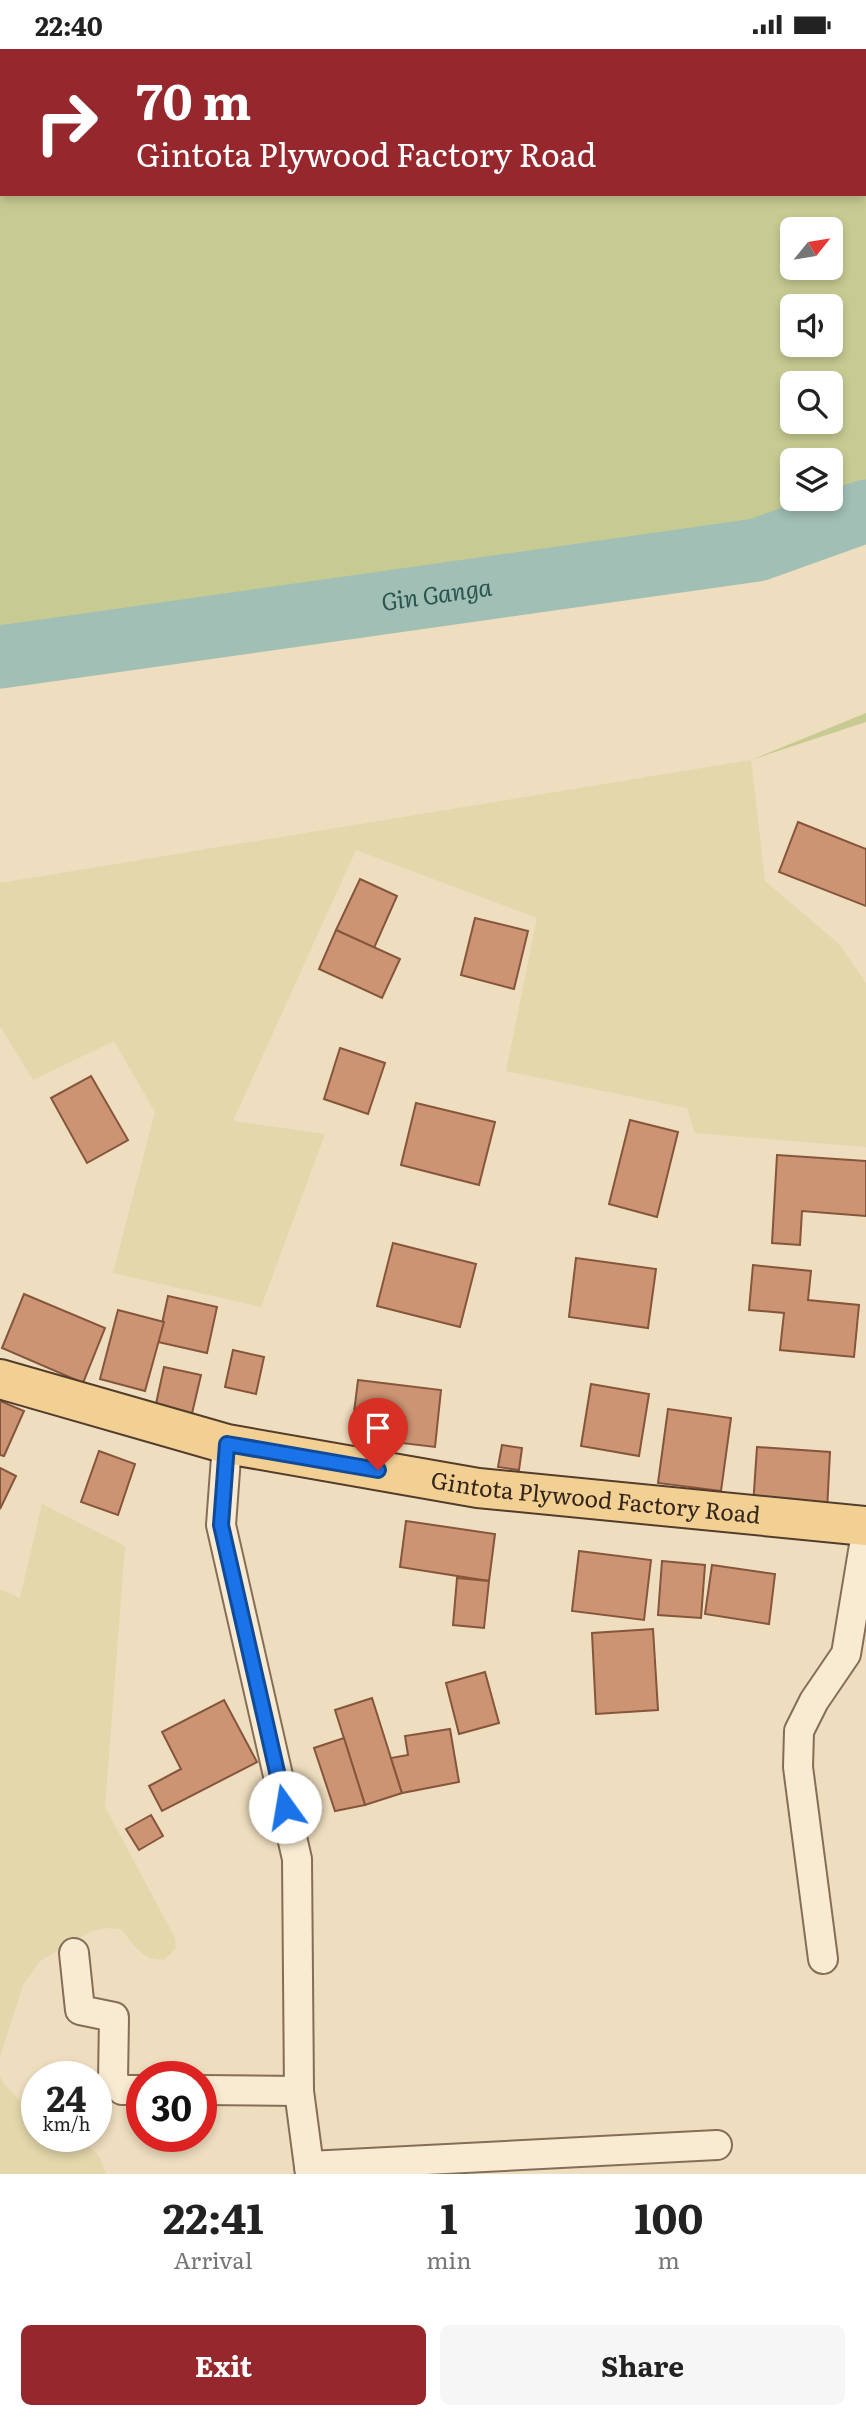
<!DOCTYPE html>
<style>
body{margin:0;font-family:Literata,serif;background:#f6f6f6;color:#222;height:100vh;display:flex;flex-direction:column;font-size:26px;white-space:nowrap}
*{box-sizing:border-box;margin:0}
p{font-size:23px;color:#767676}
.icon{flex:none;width:38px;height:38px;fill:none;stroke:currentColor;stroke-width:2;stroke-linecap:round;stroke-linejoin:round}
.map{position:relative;height:2125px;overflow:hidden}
.side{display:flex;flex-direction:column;background:#fff;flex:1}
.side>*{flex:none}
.hud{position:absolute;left:0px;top:0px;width:866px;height:147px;box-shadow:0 4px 10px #0003;background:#95272d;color:#fff;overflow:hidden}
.needle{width:46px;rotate:60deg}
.buttons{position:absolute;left:780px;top:168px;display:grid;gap:14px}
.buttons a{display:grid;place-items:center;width:63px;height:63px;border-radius:10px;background:#fff;box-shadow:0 4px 10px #0003;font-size:35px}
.speed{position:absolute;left:21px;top:2012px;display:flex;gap:14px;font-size:35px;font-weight:700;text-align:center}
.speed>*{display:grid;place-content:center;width:91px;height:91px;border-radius:50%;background:#fff;box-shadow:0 4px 10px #0003;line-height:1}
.speed small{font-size:18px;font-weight:400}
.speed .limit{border:10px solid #d22;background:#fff;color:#111}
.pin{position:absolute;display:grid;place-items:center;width:60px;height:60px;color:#fff;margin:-72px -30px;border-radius:50% 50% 50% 0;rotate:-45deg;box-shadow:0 0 7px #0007}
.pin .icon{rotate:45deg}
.me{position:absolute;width:77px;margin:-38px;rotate:347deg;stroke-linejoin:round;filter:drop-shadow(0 0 5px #0008)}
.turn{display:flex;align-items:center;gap:24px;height:147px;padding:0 21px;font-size:32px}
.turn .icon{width:91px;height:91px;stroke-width:2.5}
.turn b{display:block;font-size:49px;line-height:60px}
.eta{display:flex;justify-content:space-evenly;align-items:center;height:119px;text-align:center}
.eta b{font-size:42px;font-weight:700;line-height:49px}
.primary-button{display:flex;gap:14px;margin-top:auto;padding:14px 21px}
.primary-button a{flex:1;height:80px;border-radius:10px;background:#95272d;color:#fff;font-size:28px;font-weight:700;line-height:80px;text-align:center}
.primary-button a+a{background:#f6f6f6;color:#222}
.status{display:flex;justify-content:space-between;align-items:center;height:49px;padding:0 35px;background:#fff;direction:ltr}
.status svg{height:19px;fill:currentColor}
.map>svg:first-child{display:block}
.farmland{fill:#e3d7ab}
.green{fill:#c7cb92;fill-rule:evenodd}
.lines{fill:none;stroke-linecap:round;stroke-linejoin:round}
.river{stroke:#a1bfb5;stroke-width:63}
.building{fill:#cc9473;stroke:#85553c;stroke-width:2}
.minor-casing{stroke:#866d57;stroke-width:32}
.primary-casing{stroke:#533c2b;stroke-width:42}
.minor{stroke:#f9ebd1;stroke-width:28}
.primary{stroke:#f2d094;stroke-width:38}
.route-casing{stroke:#114b97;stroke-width:18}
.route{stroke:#1a73e8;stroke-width:12}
.labels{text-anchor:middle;stroke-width:6;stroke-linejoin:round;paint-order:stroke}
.street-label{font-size:23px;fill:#35261b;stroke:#f5e8cd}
.water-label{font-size:24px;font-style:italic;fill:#2a5550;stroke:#f5e8cd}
</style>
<div class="status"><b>22:40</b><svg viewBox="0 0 49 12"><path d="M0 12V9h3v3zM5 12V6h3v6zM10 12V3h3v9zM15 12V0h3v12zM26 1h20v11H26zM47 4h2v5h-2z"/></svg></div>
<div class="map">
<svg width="866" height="2125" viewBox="0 0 866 2125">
<rect width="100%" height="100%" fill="#eeddbe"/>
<g class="farmland">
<path d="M751,711l14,121 74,63 27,39v164l-171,-14 -8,-25 -181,-37 31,-153 -181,-68 -123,271 92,13 -64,173 -148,-34 42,-161 -41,-71 -81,39 -33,-54v-143z"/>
<path d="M42,1455l83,42 -20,261 70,131 1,10 -12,12 -15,-2 -13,-10 -15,-19 -15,-1 -14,3 -52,30 -17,24 -23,72v-468l20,9z"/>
<path d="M0,2027l5,9 13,14 19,7v31h41l21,19 7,18h-106z"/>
</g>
<g class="green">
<path d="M0,0h866v462l-109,39 -757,107zM2,2h862v143h-862zM793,180h38v39h-38zM793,257h38v39h-38zM793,334h38v39h-38zM793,411h38v39h-38z"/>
<path d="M866,664v9l-115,38z"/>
</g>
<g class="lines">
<path class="river" id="s1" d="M0,608l757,-107 109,-39"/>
</g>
<g class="building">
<path d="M798,773l68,27v57l-87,-34z"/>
<path d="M360,830l37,17 -23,52 -38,-18z"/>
<path d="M475,869l53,13 -14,58 -53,-14z"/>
<path d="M336,881l64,29 -18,39 -63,-29z"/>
<path d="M340,999l45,15 -17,51 -44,-15z"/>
<path d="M91,1027l37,64 -41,23 -36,-65z"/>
<path d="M416,1054l79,19 -16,63 -78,-20z"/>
<path d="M630,1071l48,12 -21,85 -48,-13z"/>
<path d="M777,1106l89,6v55l-64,-5 -2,34 -28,-2z"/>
<path d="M393,1194l83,21 -16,63 -83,-21z"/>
<path d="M576,1209l80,11 -8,59 -79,-11z"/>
<path d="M753,1216l58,6 -3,29 51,5 -5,52 -74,-7 4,-37 -35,-3z"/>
<path d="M24,1245l81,34 -22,55 -81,-35z"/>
<path d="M168,1247l49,11 -10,46 -49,-11z"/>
<path d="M118,1261l46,12 -19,69 -45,-12z"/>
<path d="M233,1301l31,7 -8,37 -31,-7z"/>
<path d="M164,1318l37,8 -11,47 -36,-9z"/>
<path d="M358,1331l83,10 -6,57 -84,-10z"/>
<path d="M591,1335l58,10 -10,62 -58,-10z"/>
<path d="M0,1352l24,10 -20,45 -4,-1z"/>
<path d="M668,1360l63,9 -10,73 -63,-8z"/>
<path d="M502,1396l20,3 -3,22 -21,-3z"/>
<path d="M757,1398l73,5 -3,59 -74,-5z"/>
<path d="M99,1402l36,13 -17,51 -37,-13z"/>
<path d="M0,1419l16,8 -16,33z"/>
<path d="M406,1472l89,13 -6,47 -89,-14z"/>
<path d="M579,1502l72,9 -7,60 -72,-9z"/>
<path d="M662,1512l43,4 -4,53 -43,-3z"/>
<path d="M712,1516l63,9 -6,50 -64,-10z"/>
<path d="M457,1529l32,3 -5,47 -31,-3z"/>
<path d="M653,1580l5,81 -62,4 -4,-81z"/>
<path d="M485,1623l14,51 -40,11 -13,-51z"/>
<path d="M372,1649l30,95 -37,12 -30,-95z"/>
<path d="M224,1651l33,62 -95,49 -13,-25 32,-17 -19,-37z"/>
<path d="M450,1680l9,53 -57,11 -11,-35 17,-3 -3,-19z"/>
<path d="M344,1689l21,67 -30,6 -21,-63z"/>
<path d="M151,1766l12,21 -24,14 -13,-21z"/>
</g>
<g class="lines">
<defs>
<g id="minor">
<path d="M227,1395l-6,81 76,334 2,232 11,83"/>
<path d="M74,1904l6,57 34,7 -1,64 9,9h20"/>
<path d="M823,1910l-25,-192 1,-36 15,-30 32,-47 20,-121"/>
<path d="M201,2041l98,1"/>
<path d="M309,2117l408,-21"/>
</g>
<g id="primary">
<path id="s2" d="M0,1330l227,65 251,44 388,38"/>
</g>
</defs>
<use href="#minor" class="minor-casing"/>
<use href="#primary" class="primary-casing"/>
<use href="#minor" class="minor"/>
<use href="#primary" class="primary"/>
</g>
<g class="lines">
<defs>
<path id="route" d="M285,1758l-64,-282 6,-81 151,26"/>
</defs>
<use href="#route" class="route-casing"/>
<use href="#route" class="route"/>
</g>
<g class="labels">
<g class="street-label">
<text dy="8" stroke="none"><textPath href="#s2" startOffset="609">Gintota Plywood Factory Road</textPath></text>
</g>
<g class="water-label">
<text dy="8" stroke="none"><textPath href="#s1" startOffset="441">Gin Ganga</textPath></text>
</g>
</g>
</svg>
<div class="buttons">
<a><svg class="needle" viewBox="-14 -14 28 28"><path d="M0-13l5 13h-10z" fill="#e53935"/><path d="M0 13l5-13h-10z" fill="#767676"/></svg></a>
<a><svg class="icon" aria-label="sound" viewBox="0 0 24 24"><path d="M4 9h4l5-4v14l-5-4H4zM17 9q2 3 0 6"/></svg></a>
<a><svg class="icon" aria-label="search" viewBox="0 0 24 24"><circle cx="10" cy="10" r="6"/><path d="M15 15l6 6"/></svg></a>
<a><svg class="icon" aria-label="layers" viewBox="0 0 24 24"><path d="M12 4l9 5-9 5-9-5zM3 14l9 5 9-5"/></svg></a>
</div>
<div class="speed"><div>24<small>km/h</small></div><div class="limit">30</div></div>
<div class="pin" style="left:378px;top:1421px;background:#d93025"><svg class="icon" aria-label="arrive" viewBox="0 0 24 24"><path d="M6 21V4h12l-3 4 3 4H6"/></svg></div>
<svg class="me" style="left:285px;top:1758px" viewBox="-20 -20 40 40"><circle r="19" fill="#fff"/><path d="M0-13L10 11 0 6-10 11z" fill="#1a73e8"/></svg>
<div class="hud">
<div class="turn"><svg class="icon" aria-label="right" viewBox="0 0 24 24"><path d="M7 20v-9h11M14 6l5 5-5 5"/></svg><div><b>70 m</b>Gintota Plywood Factory Road</div></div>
</div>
</div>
<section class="side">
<div class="eta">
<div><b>22:41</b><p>Arrival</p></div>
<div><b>1</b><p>min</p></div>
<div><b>100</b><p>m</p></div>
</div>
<div class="primary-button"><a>Exit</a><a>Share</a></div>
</section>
